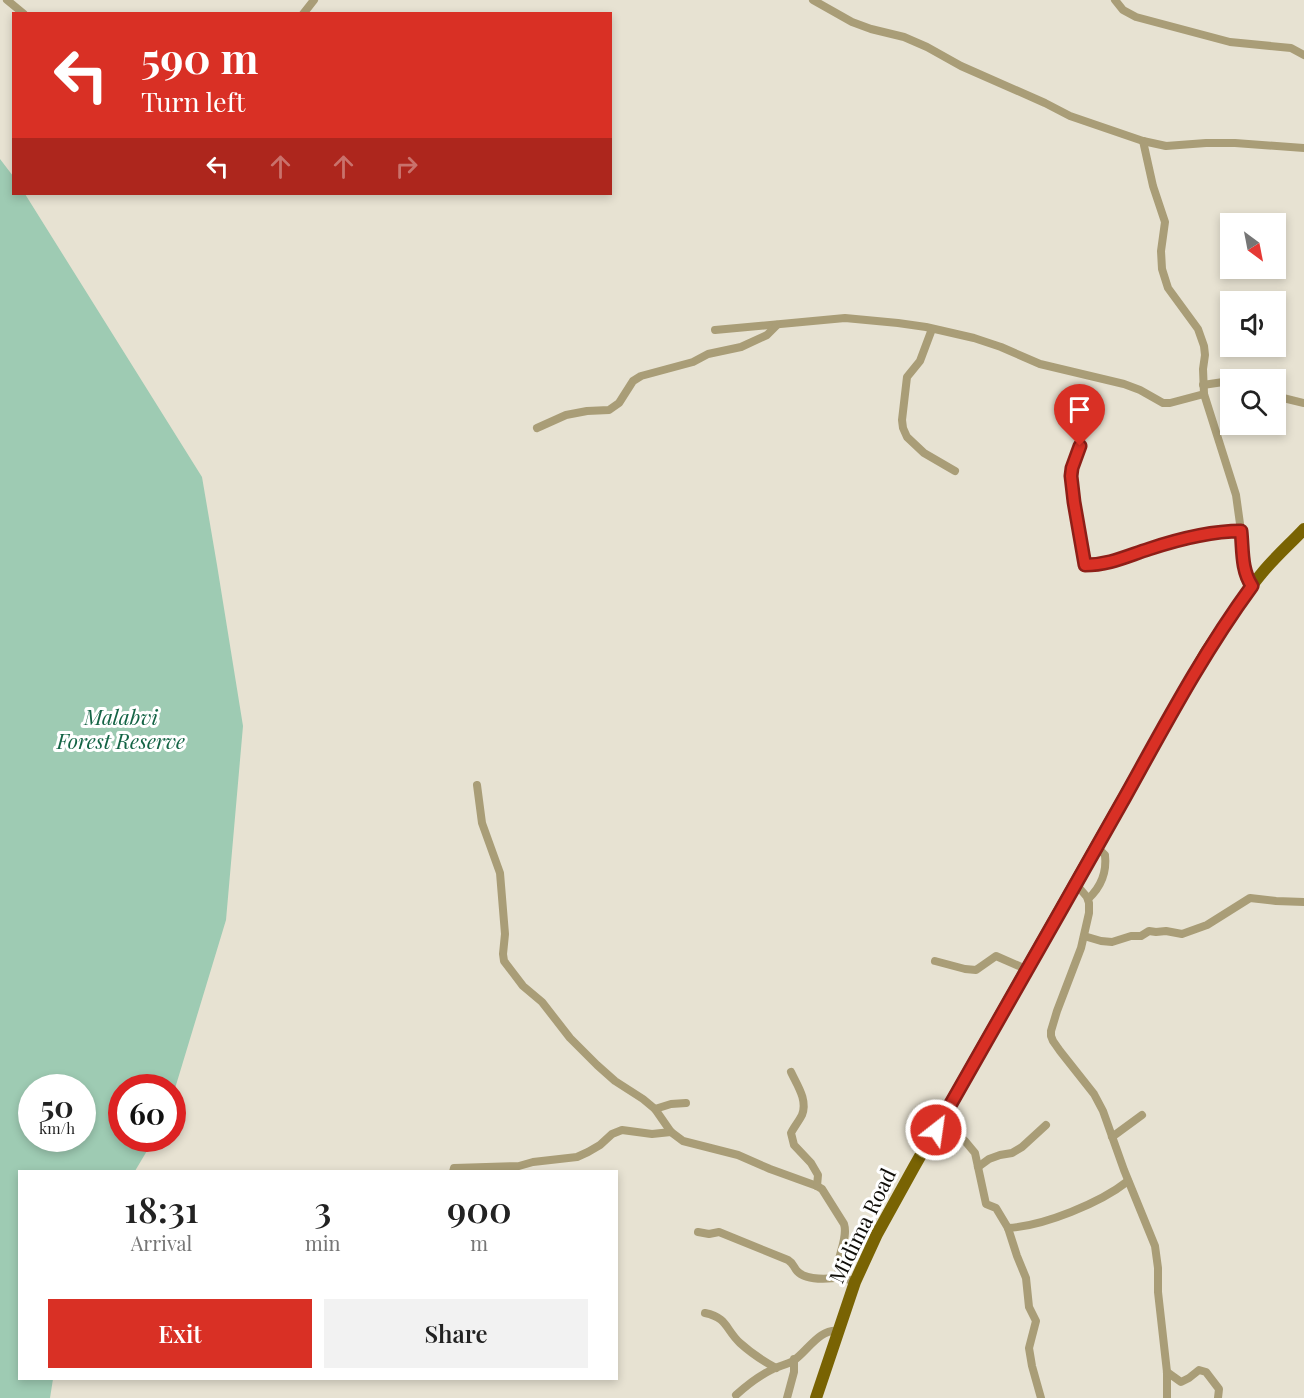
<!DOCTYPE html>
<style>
body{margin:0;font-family:"Playfair Display",serif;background:#f2f2f2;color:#222;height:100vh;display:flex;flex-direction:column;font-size:22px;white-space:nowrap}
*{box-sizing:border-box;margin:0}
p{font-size:20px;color:#767676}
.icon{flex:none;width:33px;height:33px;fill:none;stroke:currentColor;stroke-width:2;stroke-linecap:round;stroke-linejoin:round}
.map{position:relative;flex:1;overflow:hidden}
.drawer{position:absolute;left:18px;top:1170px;width:600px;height:210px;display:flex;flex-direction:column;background:#fff;border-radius:0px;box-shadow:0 3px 9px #0003}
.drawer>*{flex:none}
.hud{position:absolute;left:12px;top:12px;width:600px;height:183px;border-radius:0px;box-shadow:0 3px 9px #0003;background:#d93025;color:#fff;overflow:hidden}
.needle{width:39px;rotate:148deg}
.controls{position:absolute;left:1220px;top:213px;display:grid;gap:12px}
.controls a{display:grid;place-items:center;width:66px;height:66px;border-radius:0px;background:#fff;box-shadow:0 3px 9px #0003;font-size:30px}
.speed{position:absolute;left:18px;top:1074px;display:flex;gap:12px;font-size:30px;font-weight:700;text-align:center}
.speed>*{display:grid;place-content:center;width:78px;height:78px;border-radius:50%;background:#fff;box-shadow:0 3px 9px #0003;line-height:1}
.speed small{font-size:15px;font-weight:400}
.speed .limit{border:9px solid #d22;background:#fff;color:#111}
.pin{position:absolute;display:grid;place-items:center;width:51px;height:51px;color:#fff;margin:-62px -26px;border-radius:50% 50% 50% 0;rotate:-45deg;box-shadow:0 0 6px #0007}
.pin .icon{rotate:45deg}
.me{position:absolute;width:66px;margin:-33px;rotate:30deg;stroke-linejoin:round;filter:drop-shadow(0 0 4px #0008)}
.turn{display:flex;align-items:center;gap:21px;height:126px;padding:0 30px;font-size:27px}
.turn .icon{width:78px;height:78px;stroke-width:2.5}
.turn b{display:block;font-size:42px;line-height:51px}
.lanes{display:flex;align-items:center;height:57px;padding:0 30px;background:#0003;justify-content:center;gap:30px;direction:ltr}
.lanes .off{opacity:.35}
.eta{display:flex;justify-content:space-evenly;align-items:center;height:102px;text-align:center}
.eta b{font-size:36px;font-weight:600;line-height:42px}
.cta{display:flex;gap:12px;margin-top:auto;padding:12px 30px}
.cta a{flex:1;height:69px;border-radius:0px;background:#d93025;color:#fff;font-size:24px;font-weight:600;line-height:69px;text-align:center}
.cta a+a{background:#f2f2f2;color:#222}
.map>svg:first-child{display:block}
.green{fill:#9ecbb3;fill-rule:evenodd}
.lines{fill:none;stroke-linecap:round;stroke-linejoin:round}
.minor{stroke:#a99d77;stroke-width:8}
.primary{stroke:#796303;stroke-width:12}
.route-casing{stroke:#8d1f18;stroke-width:15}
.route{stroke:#d93025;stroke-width:10}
.labels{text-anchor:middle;stroke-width:6;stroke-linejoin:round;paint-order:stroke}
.park-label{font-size:21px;font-style:italic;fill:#146445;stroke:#fff}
.street-label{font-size:21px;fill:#0f0d08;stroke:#fff}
</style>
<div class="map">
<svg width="1304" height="1398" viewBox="0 0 1304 1398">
<rect width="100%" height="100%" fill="#e7e2d2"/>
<path class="green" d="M0,159l13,17 1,18h11l177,283 15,88 26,161 -17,194 -53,175 -1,-7h-50v50l32,1 -19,32 -115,1v206l33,1 -3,19h-50zM32,1088h50v50h-50z"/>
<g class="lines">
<g class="minor">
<path d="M7,0l17,14"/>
<path d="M813,0l39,22 19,7 33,8 23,10 34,19 84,37 25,13 73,25 23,5 40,-3h29l69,5"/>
<path d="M1115,0l8,10 13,7 94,25 61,6 13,7"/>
<path d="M303,14l11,-14"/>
<path d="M1143,141l10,45 12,36 -4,29 1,18 6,19 30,41 6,17 1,9 -2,14 1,25 32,101 5,36 3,35 1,8 7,12"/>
<path d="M932,329l-12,32 -13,16 -5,43 1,8 4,9 17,16 31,18"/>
<path d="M715,330l130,-12 53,5 28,4 48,11 27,9 39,17 84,20 16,6 23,13h7l34,-9"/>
<path d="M1203,385l27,-4"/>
<path d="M1275,396l29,7"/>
<path d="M537,428l29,-13 21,-4 22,-1 10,-7 14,-22 8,-5 52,-14 15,-8 33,-7 26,-12 10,-10"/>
<path d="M1080,446l-8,22 -1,7 3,27 11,63c23,0 42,-9 64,-17 29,-10 61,-18 92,-17"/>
<path d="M477,785l5,38 18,50 5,61 -2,20 1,7 19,25 19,16 28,36 27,27 18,16 28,18 12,10 16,23 12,9 55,14 32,14 47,17 5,3 22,35c5,16 -10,37 -5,48 3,6 10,8 16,10"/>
<path d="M1075,883l12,14 2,6v10l-8,35 -24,63 -6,20v5l2,5 7,10 34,43 9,17 21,59 31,76 3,22v24l9,80v26"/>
<path d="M1088,899c13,-12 19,-26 17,-44l-9,-9"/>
<path d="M1084,936l17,5 11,1 19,-6h10l8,-5 7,1 10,-1 16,3 25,-9 43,-27 26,3 28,1"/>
<path d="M935,961l30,8 11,1 20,-14 30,13"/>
<path d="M791,1072c6,13 17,28 11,43 -3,6 -8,12 -11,18l3,12 17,18 7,12 -1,11"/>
<path d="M655,1109l16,-5 15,-1"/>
<path d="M939,1123l26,18 10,12 11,51 10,4 12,20 9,28 9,22 3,29 7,14 -7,27 3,18 9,32"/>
<path d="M1112,1137l30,-22"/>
<path d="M978,1167l11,-8 11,-4 12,-2 10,-6 24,-22"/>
<path d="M453,1172l1,-4 65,-2 14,-4 44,-5 11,-5 12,-7 12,-11 10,-4 30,4 19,-2"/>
<path d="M1008,1228c36,-2 92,-25 120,-47"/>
<path d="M698,1232l11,2 10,-2 69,28c5,3 5,6 9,11 9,10 33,8 46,6"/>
<path d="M705,1313c23,5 20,16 35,30 11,10 23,18 36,25"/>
<path d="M1167,1372l14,10 8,-4 10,-8 7,2 13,17 -1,9"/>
<path d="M736,1395c11,-10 21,-18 35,-25 7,-4 15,-5 22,-9 15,-10 26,-33 46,-30"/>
<path d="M787,1398l7,-26v-13"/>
</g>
<path class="primary" d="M816,1398l39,-116 22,-48 37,-67 292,-515c18,-27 35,-54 56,-79 13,-16 28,-29 42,-44"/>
</g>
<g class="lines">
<defs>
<path id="route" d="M936,1130c64,-111 126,-222 189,-333 40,-72 78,-144 127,-211 -11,-16 -9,-37 -11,-55 -32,0 -62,8 -92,18 -22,7 -40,16 -64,16l-11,-63 -3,-26 1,-8 8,-22"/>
</defs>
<use href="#route" class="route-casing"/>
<use href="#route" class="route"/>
</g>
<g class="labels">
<g class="park-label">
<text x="121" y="725">Malabvi<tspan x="121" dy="24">Forest Reserve</tspan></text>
</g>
<g class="street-label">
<text transform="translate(863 1226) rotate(-64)" y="7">Midima Road</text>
</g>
</g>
</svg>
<div class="controls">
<a><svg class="needle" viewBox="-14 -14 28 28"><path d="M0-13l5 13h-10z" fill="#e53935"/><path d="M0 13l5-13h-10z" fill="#767676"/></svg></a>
<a><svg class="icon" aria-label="sound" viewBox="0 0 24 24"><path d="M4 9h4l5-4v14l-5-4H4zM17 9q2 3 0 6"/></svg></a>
<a><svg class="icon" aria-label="search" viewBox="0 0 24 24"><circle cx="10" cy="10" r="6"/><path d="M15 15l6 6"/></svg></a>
</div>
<div class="speed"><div>50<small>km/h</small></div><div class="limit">60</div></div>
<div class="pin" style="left:1080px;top:446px;background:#d93025"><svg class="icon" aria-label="arrive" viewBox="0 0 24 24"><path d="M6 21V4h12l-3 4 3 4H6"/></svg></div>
<svg class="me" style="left:936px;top:1130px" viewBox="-20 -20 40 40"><circle r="17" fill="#d93025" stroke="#fff" stroke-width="3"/><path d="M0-11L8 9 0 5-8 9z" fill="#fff"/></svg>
<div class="hud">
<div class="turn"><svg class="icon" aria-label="left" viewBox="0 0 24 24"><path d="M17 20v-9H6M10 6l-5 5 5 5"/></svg><div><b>590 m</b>Turn left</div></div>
<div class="lanes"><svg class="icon" aria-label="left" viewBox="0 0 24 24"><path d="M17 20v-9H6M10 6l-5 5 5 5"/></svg><svg class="icon off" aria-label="ahead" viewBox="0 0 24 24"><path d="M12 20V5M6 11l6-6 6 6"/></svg><svg class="icon off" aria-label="ahead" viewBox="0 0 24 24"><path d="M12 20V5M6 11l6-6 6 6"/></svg><svg class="icon off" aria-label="right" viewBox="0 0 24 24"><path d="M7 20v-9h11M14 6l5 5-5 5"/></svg></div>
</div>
<section class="drawer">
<div class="eta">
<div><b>18:31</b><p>Arrival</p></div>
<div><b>3</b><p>min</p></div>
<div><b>900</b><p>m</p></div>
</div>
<div class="cta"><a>Exit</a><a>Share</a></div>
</section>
</div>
